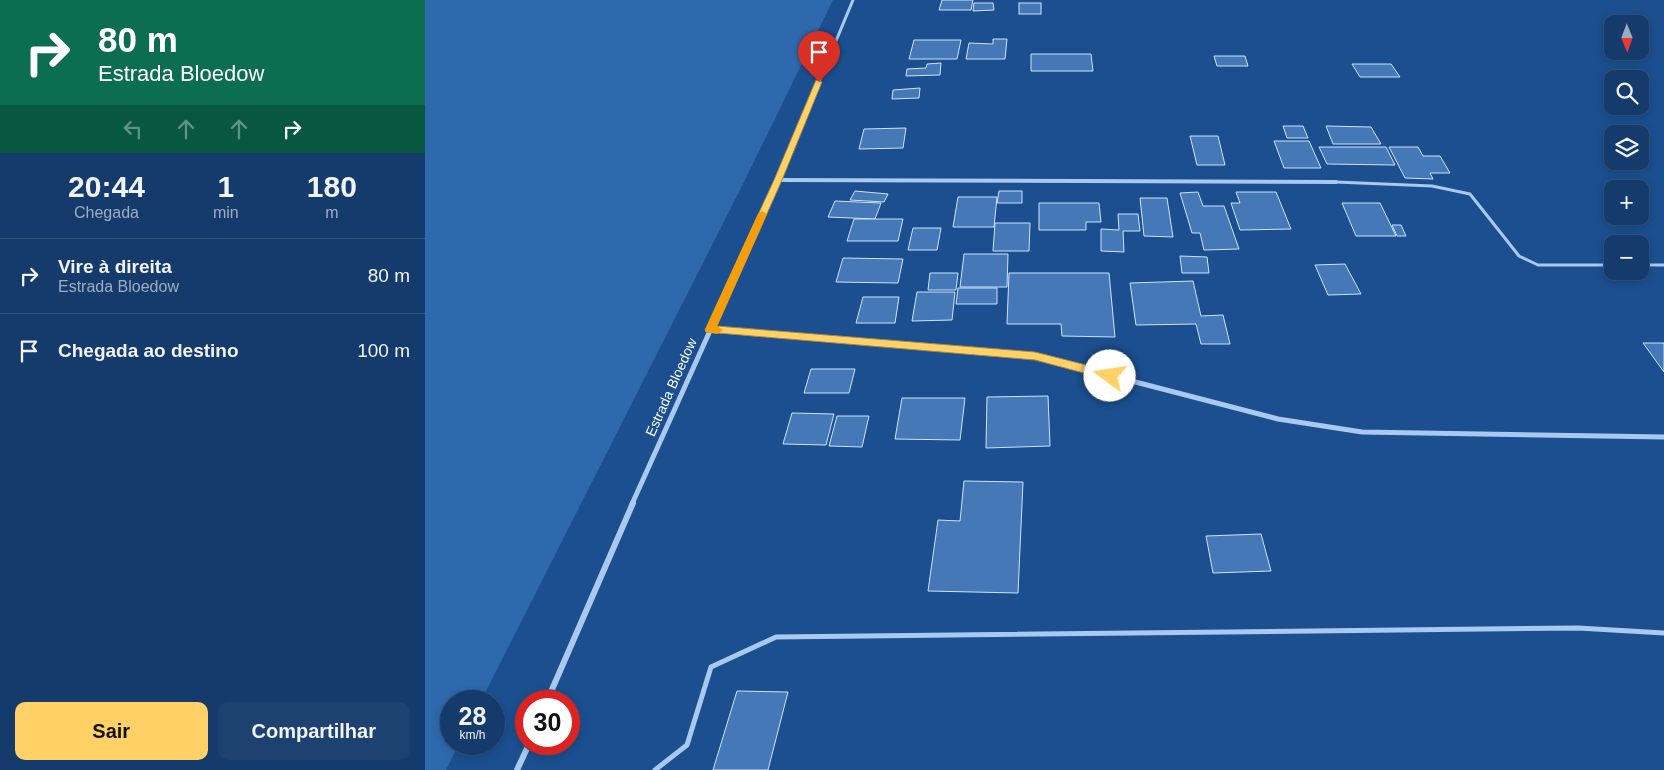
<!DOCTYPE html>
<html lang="pt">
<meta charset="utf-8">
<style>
body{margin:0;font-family:Helvetica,sans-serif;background:#1d4271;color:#f1f3f6;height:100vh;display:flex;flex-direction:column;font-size:19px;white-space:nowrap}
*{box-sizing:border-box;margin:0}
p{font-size:16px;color:#9dadc1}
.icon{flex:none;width:28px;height:28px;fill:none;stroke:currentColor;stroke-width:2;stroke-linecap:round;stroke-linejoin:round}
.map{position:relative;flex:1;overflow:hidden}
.details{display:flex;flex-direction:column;background:#143b6b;width:425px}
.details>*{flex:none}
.banner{background:#0b6e4f;color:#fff;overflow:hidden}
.needle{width:32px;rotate:179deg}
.controls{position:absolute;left:1179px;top:15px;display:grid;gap:10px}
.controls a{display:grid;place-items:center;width:45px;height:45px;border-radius:10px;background:#143b6b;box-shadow:0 2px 8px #0003,0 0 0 1px #33557e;font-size:25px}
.speed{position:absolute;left:15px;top:690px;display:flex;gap:10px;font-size:25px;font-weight:700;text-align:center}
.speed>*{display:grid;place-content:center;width:65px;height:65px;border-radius:50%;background:#143b6b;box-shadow:0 2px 8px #0003,0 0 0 1px #33557e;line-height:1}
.speed small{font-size:12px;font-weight:400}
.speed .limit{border:8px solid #d22;background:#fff;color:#111}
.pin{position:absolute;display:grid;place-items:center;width:42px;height:42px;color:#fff;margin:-51px -21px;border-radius:50% 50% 50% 0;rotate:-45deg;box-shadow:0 0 5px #0007}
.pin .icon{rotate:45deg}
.me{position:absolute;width:55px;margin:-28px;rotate:284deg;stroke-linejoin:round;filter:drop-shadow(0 0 4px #0008)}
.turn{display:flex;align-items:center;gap:18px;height:105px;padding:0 15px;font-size:22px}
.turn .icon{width:65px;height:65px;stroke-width:2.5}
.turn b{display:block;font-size:35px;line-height:42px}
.lanes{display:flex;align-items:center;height:48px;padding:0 15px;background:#0003;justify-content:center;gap:25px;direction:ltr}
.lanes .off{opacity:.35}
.eta{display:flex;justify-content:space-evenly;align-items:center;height:85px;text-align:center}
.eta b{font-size:30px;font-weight:600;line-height:35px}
.action{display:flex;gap:10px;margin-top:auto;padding:10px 15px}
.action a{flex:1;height:58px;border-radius:10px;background:#ffd166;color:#111;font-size:20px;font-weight:600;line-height:58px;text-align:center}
.action a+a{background:#1d4271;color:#f1f3f6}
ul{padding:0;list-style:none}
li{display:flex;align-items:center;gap:15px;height:75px;padding:0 15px;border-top:1px solid #33557e}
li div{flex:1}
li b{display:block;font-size:19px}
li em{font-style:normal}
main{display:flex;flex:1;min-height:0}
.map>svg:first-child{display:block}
.green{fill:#2e69ad}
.building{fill:#4478b7;stroke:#cfe3fa}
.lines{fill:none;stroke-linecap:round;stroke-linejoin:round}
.lane-far1{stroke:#a9c9ee;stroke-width:3}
.lane{stroke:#a9c9ee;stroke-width:5}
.street-far3{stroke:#a9c9ee;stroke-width:3}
.street-far2{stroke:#a9c9ee;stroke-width:4}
.street-far1{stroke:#a9c9ee;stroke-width:5}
.street{stroke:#a9c9ee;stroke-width:6}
.route{fill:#ffd166;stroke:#a68842}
.slow{fill:#f59e0b}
.labels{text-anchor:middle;stroke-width:4.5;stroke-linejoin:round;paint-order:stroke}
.street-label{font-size:14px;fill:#fff;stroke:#1b4f8f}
</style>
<main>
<section class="details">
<div class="banner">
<div class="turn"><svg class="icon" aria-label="right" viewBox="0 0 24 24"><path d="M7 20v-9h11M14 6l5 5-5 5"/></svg><div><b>80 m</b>Estrada Bloedow</div></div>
<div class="lanes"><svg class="icon off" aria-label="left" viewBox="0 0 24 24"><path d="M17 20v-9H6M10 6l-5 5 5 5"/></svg><svg class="icon off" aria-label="ahead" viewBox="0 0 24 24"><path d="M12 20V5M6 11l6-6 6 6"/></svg><svg class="icon off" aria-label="ahead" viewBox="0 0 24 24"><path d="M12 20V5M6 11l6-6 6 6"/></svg><svg class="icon" aria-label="right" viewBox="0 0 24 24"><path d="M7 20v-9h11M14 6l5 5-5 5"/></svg></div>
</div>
<div class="eta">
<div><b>20:44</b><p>Chegada</p></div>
<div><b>1</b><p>min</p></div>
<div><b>180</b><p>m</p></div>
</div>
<ul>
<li><svg class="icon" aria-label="right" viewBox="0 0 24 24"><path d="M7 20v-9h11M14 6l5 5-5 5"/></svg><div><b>Vire à direita</b><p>Estrada Bloedow</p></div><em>80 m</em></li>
<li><svg class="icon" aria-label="arrive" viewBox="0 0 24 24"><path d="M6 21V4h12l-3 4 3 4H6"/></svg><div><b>Chegada ao destino</b></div><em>100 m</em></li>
</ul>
<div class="action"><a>Sair</a><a>Compartilhar</a></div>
</section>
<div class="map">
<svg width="1239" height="770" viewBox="0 0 1239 770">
<rect width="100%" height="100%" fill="#1b4f8f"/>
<path class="green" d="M0,0h408l-90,184 -262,517h-30v43h8l-13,26h-21z"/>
<g class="building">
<path d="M517,0h31l-2,10h-32z"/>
<path d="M549,3h19l1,7 -21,1z"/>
<rect x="594" y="3" width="22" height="11"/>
<path d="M568,39h14l-2,20h-39l3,-16 24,1z"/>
<path d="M489,40h47l-4,19h-48z"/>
<path d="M606,54h60l2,17h-62z"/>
<path d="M789,56h31l3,10h-31z"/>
<path d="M516,63l-1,12 -34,1 1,-7 19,-1 1,-4z"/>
<path d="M927,64h39l9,13h-40z"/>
<path d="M495,88l-1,10 -27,1 1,-9z"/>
<path d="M858,126h20l5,12h-21z"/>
<path d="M901,126l45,1 10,17h-48z"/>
<path d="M481,128l-3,20 -44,1 5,-20z"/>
<path d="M765,136h28l7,29h-28z"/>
<path d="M849,141h35l12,27h-37z"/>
<path d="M894,147h67l9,18 -68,-1z"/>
<path d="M964,147h29l5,9h17l10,17h-20l3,6 -28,-1z"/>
<path d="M430,191l33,3 -4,8 -34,-2z"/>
<path d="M574,191h23v12h-25z"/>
<path d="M773,192l5,14h21l15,43 -35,1 -4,-17h-8l-12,-40z"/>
<path d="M811,192h40l15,37 -51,1 -9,-27h9z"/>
<path d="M533,197h39l-3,30h-41z"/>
<path d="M715,198h27l6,39 -29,-1z"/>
<path d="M410,201l46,2 -6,16 -47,-2z"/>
<path d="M614,203h60l2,19h-15v8h-47z"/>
<path d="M917,203h38l16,33h-40z"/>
<path d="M693,214h20l2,17h-17l1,21 -23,-1v-22l18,1z"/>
<path d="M429,219h49l-5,22h-51z"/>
<path d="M570,223h35l-1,28h-36z"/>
<path d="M967,225h9l5,11h-9z"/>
<path d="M488,228h28l-4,22h-29z"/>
<path d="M539,254h44l-1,33h-47z"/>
<path d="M755,256l27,1 2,16h-27z"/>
<path d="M418,258l60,1 -5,24 -62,-1z"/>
<path d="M920,264l16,30 -33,1 -13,-30z"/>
<path d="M505,273h28l-2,17h-28z"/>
<path d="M584,273h100l6,64 -53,-1 -1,-12h-54z"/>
<path d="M768,281l8,35 22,-1 7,29h-29l-5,-20 -60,1 -6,-42z"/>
<path d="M533,288h39v16h-41z"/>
<path d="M492,292h38l-3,28 -40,1z"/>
<path d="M438,297h36l-4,26h-39z"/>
<path d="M1218,343h21v29z"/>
<path d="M386,369h44l-6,24h-45z"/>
<path d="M623,396l2,50 -64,2 1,-51z"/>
<path d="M477,398h63l-5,42 -65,-1z"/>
<path d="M367,413l42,1 -8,31 -43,-1z"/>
<path d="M412,416h32l-7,31 -33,-1z"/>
<path d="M539,481l59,1 -5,111 -90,-2 10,-71 22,1z"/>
<path d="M836,534l10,37 -58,2 -7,-37z"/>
<path d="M312,691l51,1 -20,78h-55z"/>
</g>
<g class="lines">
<g class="lane-far1">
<path d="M911,182l96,4 38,8 49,62 19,9h75"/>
<path d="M1215,265h24"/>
</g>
<path class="lane" d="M230,770l32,-25 24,-78 65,-30 802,-9 86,5"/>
<path class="street-far3" d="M374,130l54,-130"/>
<g class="street-far2">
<path d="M353,180l558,2"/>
<path d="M301,294l73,-165"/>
</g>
<g class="street-far1">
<path d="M285,330l325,26 243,63 84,13 302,5"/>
<path d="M207,504l95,-211"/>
</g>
<g class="street">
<path d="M122,701l86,-198"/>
<path d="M92,770l12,-26"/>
</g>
</g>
<path class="route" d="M391,80l6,2 -40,98 -65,146 318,26 79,20 1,4 -1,3 -4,1 -75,-20 -329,-28 -1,-2 69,-150z"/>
<path class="slow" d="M337,211l5,3 -50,112 6,4 -6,4 -11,-2 -1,-2 53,-116z"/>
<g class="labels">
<g class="street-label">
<text transform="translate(246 387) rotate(-66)" y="5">Estrada Bloedow</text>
</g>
</g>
</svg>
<div class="controls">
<a><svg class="needle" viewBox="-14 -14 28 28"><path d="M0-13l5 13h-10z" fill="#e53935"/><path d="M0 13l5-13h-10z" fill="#9dadc1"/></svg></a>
<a><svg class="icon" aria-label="search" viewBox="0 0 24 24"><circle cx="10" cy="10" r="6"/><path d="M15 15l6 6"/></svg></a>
<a><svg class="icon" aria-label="layers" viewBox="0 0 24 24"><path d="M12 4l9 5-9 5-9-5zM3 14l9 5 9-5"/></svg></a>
<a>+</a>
<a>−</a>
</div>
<div class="speed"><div>28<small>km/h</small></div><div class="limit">30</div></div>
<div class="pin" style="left:394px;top:82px;background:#d93025"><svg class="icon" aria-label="arrive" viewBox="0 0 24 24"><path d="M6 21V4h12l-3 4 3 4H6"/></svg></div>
<svg class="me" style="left:685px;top:376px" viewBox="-20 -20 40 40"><circle r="19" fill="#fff"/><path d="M0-13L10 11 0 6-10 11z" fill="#ffd166"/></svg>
</div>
</main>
